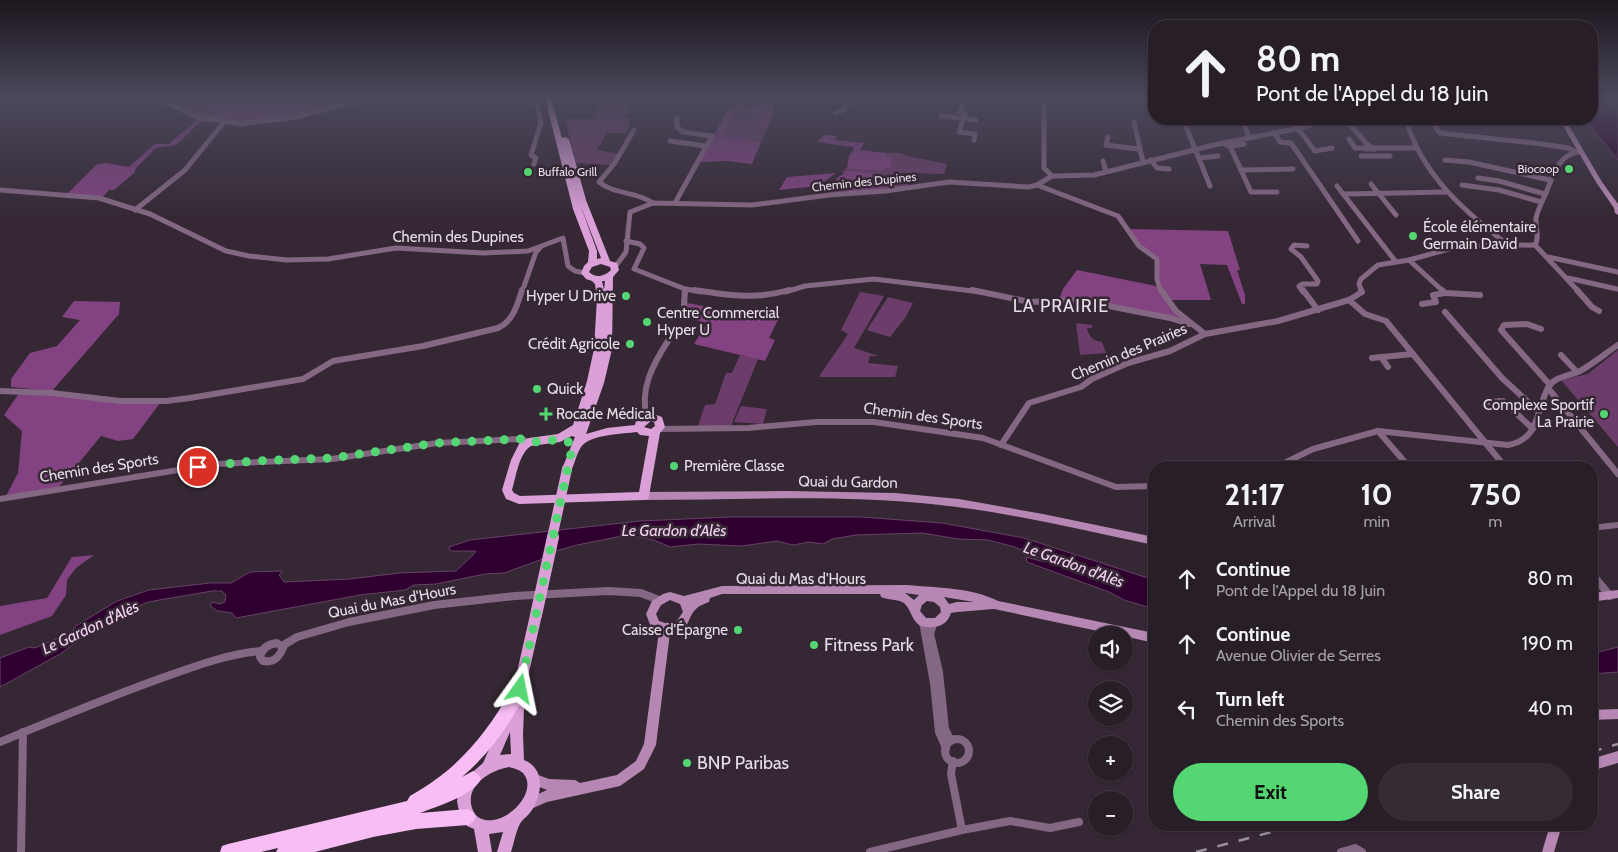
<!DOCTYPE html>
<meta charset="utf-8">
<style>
body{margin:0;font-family:Cabin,sans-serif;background:#342b33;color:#f1f3f6;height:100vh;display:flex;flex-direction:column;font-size:19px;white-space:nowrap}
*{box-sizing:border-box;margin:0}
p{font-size:16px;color:#a5a2a7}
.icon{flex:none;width:28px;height:28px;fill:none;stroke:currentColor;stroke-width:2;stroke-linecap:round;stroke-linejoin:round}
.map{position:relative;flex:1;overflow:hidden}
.panel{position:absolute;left:1148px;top:461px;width:450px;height:370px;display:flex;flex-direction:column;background:#281e27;border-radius:20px;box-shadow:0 1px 4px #0004,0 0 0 1px #443c44}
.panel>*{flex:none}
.top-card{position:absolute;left:1148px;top:20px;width:450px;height:105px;border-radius:20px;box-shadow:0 1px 4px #0004,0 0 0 1px #443c44;background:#281e27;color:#f1f3f6;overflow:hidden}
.fabs{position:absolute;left:1088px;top:626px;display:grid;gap:10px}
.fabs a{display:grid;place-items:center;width:45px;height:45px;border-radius:50%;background:#281e27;box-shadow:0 1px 4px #0004,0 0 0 1px #443c44;font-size:25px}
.pin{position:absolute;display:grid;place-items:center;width:42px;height:42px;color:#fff;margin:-21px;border:2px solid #fff;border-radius:50%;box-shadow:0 1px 5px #0007}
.me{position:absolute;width:55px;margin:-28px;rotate:12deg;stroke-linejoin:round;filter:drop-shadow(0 0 4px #0008)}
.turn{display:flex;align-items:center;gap:18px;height:105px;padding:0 25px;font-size:22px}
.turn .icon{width:65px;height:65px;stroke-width:2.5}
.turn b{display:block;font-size:35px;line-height:42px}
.eta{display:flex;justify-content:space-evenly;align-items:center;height:85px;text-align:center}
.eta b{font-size:30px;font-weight:800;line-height:35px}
.action{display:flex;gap:10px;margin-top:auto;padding:10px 25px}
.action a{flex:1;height:58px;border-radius:30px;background:#54d672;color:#111;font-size:20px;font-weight:800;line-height:58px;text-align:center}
.action a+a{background:#342b33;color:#f1f3f6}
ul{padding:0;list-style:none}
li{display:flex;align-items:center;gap:15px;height:65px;padding:0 25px}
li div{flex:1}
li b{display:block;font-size:19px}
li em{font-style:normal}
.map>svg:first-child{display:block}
.green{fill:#6c3d6a}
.forest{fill:#834281}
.water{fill:#2f002f;stroke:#664366}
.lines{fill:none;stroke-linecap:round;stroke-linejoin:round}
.street-far2{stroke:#846783;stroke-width:5}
.street-far1{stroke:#846783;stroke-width:6}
.street{stroke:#846783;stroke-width:8}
.secondary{fill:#b687b3;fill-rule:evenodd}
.primary{fill:#dca0d9;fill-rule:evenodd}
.highway{fill:#f7bdf4;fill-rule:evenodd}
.rail{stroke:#9d929c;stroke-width:2.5;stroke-dasharray:11 11;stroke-linecap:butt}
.primary-bridge-far1{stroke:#dca0d9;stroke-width:10}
.primary-bridge{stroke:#dca0d9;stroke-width:12}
.route{stroke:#54d672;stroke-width:9;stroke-dasharray:0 16.2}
.poi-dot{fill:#54d672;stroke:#352834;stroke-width:2}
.labels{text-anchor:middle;stroke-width:5;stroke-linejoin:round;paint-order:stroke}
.far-poi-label{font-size:12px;fill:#e7dee7;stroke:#352834;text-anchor:end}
.far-street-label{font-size:12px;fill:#e7dee7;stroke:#352834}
.poi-label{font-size:15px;fill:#e7dee7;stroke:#352834;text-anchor:start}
.street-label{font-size:15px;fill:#e7dee7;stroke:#352834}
.water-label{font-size:16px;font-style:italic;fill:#f5d0f2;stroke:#352834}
.quarter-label{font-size:18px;letter-spacing:1px;fill:#e7dee7;stroke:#352834}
.near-poi-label{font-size:18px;fill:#e7dee7;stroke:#352834;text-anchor:start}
</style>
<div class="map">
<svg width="1618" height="852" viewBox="0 0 1618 852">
<rect width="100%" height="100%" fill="#352834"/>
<g class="green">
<path d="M179,98h9l-6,3 10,5 8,-3 17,9v3c-9,1 -16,-4 -23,-7 -6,-2 -11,1 -20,-4l3,-1z"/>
<path d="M600,99h34l-10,19 7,1 -5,14h-19l-10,17 22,4 -9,11 -34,-2 -11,-44h29z"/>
<path d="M734,111l25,2 -1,5 -6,2 2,5 13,4 -6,13 -37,-5z"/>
<path d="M887,153h14l6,3 40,8 -3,10 -42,-1 -1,5 6,2 1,7 -27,4 2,-10 -3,-4 -38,-4 5,-6v2l35,2 9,-4 -5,-10z"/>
<path d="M860,292l24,4 -30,52 25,8h-9l-2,7 30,3 -3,11h-75v-2l28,-41 -7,-4z"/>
<path d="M888,297l25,6 -8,15 -15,19 -23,-7z"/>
<path d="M1076,323l16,2v3h-5c2,9 6,13 15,14l4,11 -26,2z"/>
<path d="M1618,350v97l-57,-67 27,-6z"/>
<path d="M740,355l18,4 -27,67h-33l7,-21 10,-1 11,-31h6z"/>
<path d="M741,406l26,3 -4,15 -29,-2z"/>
</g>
<g class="forest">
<path d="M212,98h152c-61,16 -120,37 -181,10l7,-2 7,5 19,4 1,-3 -11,-4z"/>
<path d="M739,98h4l-3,8 15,1 4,-9h19l-11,31 -17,-6 8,-5 1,-5 -25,-2 -10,26 37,5 -9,22 -25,-3 -28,1 31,-56h5z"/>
<path d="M196,118l13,2 -10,3 -23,22 -20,3 -20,20 -2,5 -20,17h-5l-6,7 -36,-3 30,-30 9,-1 23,4 26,-23h14l27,-23z"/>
<path d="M824,135l13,1 -2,4 29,3 -4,7 27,3 -1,4 6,1 -1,9 -10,4 -34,-2 2,-13 5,-7 -1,-2 -36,-5z"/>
<path d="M848,171l32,3 1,5 3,2 -3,10 -50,1c1,-13 8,-15 17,-21z"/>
<path d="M836,173l-18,13 -39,4 8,-13z"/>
<path d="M1129,229l99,2 12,39h-3l8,25v9h-3l-15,-39 -27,-1 11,36h-40c-12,-16 -13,-20 -12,-39l-20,-18z"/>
<path d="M1077,270l79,16 28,35 -125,-22 4,-10z"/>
<path d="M74,301l46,1 -1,12 -67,77 -41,-4v-8l19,-26 27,-7 23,-26 -18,-3z"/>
<path d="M687,303l91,17 -9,18 6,2 -10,21 -71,-17 13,-21 -23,-6z"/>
<path d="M20,392l140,11 -27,36 -15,2 -17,-5 -42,51 -53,9 12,-23 4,-42 -18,-16z"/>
<path d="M94,555l-18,13 -9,12 -1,15 -14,21 -52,19v-29l47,-8 25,-41z"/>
</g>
<g class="water">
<path d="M1591,98h12l15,17v45l-33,-41h6z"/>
<path d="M731,517h130l81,6 82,15 130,42v29l-30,-9 -15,-8 -82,-30 -1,-5 18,5 4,-1 -33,-14 -27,-7 -30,-1 -36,-6 -66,2 -24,4 -9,5 -14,-2 -16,3 -16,-4 -35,5 -44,-2 -28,3 -16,-7 -27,-5 -50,10 -25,7 -12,8 -36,13 -19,1 -49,10 -22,1 -9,5 -45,5 -124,23 -4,-5 -14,-2 -8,-5 2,-4 8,2 5,-2 1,-7 -4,-4h-10l-64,11 -38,16 -50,36 -60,33v-29l29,-11 6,1 36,-15 5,-7 41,-25 32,-11 61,-7h21l19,-11 33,-1 -4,4 5,7 66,-3 49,-6 57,-2 18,-17 2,-3h-26l-1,-4 21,-7 170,-19z"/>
<path d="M1618,647v25l-27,2v-20z"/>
</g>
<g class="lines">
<g class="street-far2">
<path d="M157,98l40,19 44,7 54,-7 75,-19"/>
<path d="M964,98l-4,14 5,1 -6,19 16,2 -1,6"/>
<path d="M1044,98v70l8,8"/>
<path d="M1614,98l4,1"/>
<path d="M1088,101l31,-1"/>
<path d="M836,113l8,-3 6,-12"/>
<path d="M941,116l35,4"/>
<path d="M1183,119l27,67"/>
<path d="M1242,119l7,18"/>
<path d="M1286,119l14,12 15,20 17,-3"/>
<path d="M1345,119l23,26"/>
<path d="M1406,119c15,55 58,92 102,126"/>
<path d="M1415,119h18"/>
<path d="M1431,120l9,13 102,11 26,4 8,4"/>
<path d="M1134,122l9,40"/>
<path d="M1481,124l9,-5"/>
<path d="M634,130l-20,34 -15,18c16,13 37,9 54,21"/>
<path d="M1274,132l6,10 11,1 67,98"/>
<path d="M1108,137l-2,8 32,4"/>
<path d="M1349,139l6,9h11"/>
<path d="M670,141l36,5"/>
<path d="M1224,144l6,2 21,46h26"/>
<path d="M1368,145l7,4h-9z"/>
<path d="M1230,146l14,-2"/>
<path d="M1374,148h42"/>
<path d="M1361,156h29"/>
<path d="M1199,158l19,-2"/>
<path d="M1151,160l6,8 12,1"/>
<path d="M1445,160l24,2 81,18"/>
<path d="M1103,161l3,10"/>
<path d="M534,164l2,-6 -5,-3 10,-32 -5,-25"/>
<path d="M1241,170l52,-1"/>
<path d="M1534,176l2,-9"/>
<path d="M1478,178l21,3 46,13"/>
<path d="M1371,184l25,31"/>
<path d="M1037,185l81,31 21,30 18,13v20l4,13"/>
<path d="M1462,185l37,5 42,12"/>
<path d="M1337,186l59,76"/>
<path d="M0,190l99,8 51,16 76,37 23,5 38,4 41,-1 68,-11 87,5 45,-2 35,-13 5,28 7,5 10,2"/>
<path d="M1344,194l103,-2"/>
<path d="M675,203l37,-67 -29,-4 -6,-5v-9"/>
<path d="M135,210l50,-40 40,-49"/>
<path d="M626,241l14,3 4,4 -10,21 51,20 17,3"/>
<path d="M1535,245c5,-8 0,-17 1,-27 2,-9 6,-16 10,-25 7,-17 12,-38 32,-41"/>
<path d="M1535,245l44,47"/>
<path d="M1548,257l70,15"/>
<path d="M1409,260l35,32"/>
<path d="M615,267l11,-15 4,-40 23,-9 99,2 77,-10 56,-4 64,-9 80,5 8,-2 15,-9 42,-1 124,-31 87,-17 20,-8"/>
<path d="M1568,278l49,11"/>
<path d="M522,292l14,-40 4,-4"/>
<path d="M685,292v-3"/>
<path d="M785,292l20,-6 69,-7 107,13"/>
<path d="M1303,292l-4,-6 3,-2h15l1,-3 -17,-24 -10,-8 3,-4 13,1"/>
<path d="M1362,292l-3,-8 2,-5 17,-14 31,-5 51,-14 75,-1"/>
</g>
<g class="street-far1">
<path d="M694,290c33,5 63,10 95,0"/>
<path d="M972,290l58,12 48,-2 92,18 19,6"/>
<path d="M1161,290l15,21 29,23"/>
<path d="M1303,290l15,20"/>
<path d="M1442,290l3,3 35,2"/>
<path d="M1577,290l15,17 7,4"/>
<path d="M1349,300l16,14 21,7 120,147"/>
<path d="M1422,304l14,-2 -3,-7 12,-2"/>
<path d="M684,305l1,-15"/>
<path d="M1445,312l57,66 36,33"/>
<path d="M1541,329l-14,-5 -23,1 -3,5 49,55"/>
<path d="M1561,355l16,17"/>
<path d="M1381,357l7,10"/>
<path d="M1372,358l41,-4"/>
<path d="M1548,388l70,86"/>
<path d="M0,391l52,2 68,8h46l24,-3 113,-19 30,-18 90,-15 75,-18c15,-7 19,-22 24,-38"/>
<path d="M1488,402l15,-1 30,28"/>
<path d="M647,418c-8,-28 6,-54 21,-77"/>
<path d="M658,429l90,-1 68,-6h58l109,16 133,49 38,-1"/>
<path d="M1378,431l32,37"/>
<path d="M1001,445l28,-42 52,-16 11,-8 36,-16 42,-12 35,-17 73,-13 71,-21 13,-8 -1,-2"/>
<path d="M1274,468l39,-19 65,-18 130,14c33,-6 27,-35 41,-59 7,-10 21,-10 31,-15 13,-7 26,-18 38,-26"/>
<path d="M0,499l215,-35 117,-5 105,-16 84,-4 8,3"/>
<path d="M1591,528l27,-3"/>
</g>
<g class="street">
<path d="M1591,573l19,23"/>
<path d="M923,622l11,61 5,49 7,16"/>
<path d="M933,624l-3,10 9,38 6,57 6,12"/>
<path d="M277,643l6,5c-4,9 -9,15 -20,13l-3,-4c2,-9 8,-13 17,-14z"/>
<path d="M282,646l15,-9 52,-15 85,-17 81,-9 93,-5 33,2 18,7"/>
<circle cx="957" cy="751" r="12"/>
<path d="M0,742c53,-22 106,-44 159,-63 34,-12 67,-25 103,-28"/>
<path d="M953,761l-2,13 11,56 48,-9 40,7 29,-6"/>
<path d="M21,852l2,-120"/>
<path d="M870,852l92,-22"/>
<path d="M1341,852l14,-4 7,4"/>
</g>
<g class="secondary">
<path d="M1559,119h6l37,63 16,22v11l-3,-2 -1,-5 -18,-26z"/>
<path d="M787,491l108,2 64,6 84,15 111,23v8c-74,-15 -148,-34 -223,-41 -95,-10 -191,-4 -287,-4l-3,-1 -2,-3 2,-3 3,-1z"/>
<path d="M907,585c31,3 63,2 91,16l156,32v10l-30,-7v-1h-7l-123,-26 -37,3 -6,1c-4,12 -13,15 -24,14 -3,0 -5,0 -8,-2 -8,-6 -8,-16 -15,-22 -6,-4 -16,-3 -23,-6l-1,-3h-158l-12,4 -1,4c-4,2 -9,3 -12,6 -12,11 -4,21 -27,25l-14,112 -12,24 -24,17 -73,16 -16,7 -4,-2 -2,-4 2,-4 20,-9 -18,-7 -2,-4 2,-4 4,-2 16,6 26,1 5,3 37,-8 19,-14 8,-17 15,-113 -8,-4 -5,-13 6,-13 11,-7 7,-2 14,4 38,-10zM905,593l14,2 -5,5zM944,597l30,5h-17l-8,2zM670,600l10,4 3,8 -7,10 -11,1 -6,-2 -3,-7 5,-9zM927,601l7,1 6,5 1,5 -6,6h-9l-6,-7 2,-6z"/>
<path d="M1618,590v8l-27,4v-9z"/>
<path d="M1618,709v10l-27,1v-10z"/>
<path d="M1618,751v12l-27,8v-12z"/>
<path d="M1550,825h12l-8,27h-12z"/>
</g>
<g class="primary">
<path d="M545,98h6l11,40 3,-1 4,2 17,61 24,61 7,2 2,7 -6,7 -1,72 -8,34 -18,51 21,-6 28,-3 1,-5 14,-7 12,4 3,10 -5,6 -11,63 -1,3 -4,1 -125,4 -13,-5 -4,-9 9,-30 9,-18 9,-4 29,-4 15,-9 14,-44 7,-32 3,-51 -2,-14 -3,-3 -6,-2 -5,-6 3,-7 4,-4 1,-11 -16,-42zM580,204l21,54 -4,1v-8zM601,264l9,3 1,3c-6,6 -15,9 -22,2l3,-5zM602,281h3l-1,9zM651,421l3,1 1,4 -4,3 -7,-2zM637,432l3,3 9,1 -10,56 -119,4 -6,-3 -2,-3c4,-13 7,-37 19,-44l29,-4 12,-6 3,1 -13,32 1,3h8l1,-3c3,-7 5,-16 9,-22 9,-13 42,-13 56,-15z"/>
<path d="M536,610l4,1 2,4 -18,79 -2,4 -4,2 -4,-2 -2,-4 18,-79 2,-4z"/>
<path d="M518,702l5,2 1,4 -1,27 1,25c22,9 18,34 8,50 -3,5 -8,8 -11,12 -5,8 -7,21 -10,30h-14l6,-20 -14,2 3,18h-14l-4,-23 -7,-3 -8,-15 -2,-10 2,-10 8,-14 16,-14 25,-57zM510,732l1,22 -11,1zM509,767c4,1 11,3 14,6 18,20 -23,59 -45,44 -4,-3 -6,-8 -7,-13 -3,-21 21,-34 38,-37z"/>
</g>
<path class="highway" d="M520,682l5,2 2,5c-15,34 -37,64 -65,88l11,-6 5,3 3,5c-8,17 -44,27 -61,34l48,-4 5,3 3,5 -3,5 -5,3 -52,4 -43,8 -58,15h-39l2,-4 -17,4h-41l2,-6 6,-2 179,-43 3,-5c50,-28 77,-63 105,-112z"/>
<g class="rail">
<path d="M1591,752l27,-8"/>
<path d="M1293,831l24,-6"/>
<path d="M1196,852l102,-27"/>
</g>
<path class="primary-bridge-far1" d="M552,538l15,-69"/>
<path class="primary-bridge" d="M536,615l17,-78"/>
</g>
<linearGradient id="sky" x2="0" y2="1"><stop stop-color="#1d161d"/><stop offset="0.45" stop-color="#4b485c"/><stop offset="1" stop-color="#4b485c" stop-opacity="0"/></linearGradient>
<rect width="1618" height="217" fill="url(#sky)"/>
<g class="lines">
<path class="route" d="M198,467l55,-6 79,-3 105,-15 84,-4c18,8 33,-5 52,5l-53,245"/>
</g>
<g class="poi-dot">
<circle cx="1569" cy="169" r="5"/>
<circle cx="528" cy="172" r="5"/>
<circle cx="1413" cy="236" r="5"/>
<circle cx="626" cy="296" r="5"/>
<circle cx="647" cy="322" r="5"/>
<circle cx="630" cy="344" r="5"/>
<circle cx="537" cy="389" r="5"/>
<path d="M543.5 406.5h5v5h5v5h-5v5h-5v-5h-5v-5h5z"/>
<circle cx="1604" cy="414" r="5"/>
<circle cx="674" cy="466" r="5"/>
<circle cx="738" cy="630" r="5"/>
<circle cx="814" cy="645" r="5"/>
<circle cx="687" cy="763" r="5"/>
</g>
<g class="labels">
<g class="far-poi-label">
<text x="1559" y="173">Biocoop</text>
<text x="538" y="176" text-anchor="start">Buffalo Grill</text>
</g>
<g class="far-street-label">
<text transform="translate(864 182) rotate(-6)" y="4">Chemin des Dupines</text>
</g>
<g class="poi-label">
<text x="1423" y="232">École élémentaire<tspan x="1423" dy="17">Germain David</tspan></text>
<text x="616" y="301" text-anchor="end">Hyper U Drive</text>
<text x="657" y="318">Centre Commercial<tspan x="657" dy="17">Hyper U</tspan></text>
<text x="620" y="349" text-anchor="end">Crédit Agricole</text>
<text x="547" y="394">Quick</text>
<text x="1594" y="410" text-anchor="end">Complexe Sportif<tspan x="1594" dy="17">La Prairie</tspan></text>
<text x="556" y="419">Rocade Médical</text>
<text x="684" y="471">Première Classe</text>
<text x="728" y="635" text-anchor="end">Caisse d'Épargne</text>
</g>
<g class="street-label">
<text x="458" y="242">Chemin des Dupines</text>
<text transform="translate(1129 352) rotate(-23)" y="5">Chemin des Prairies</text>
<text transform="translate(923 416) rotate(8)" y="5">Chemin des Sports</text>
<text transform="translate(99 468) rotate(-9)" y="5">Chemin des Sports</text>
<text transform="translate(848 482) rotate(1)" y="5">Quai du Gardon</text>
<text x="801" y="584">Quai du Mas d'Hours</text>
<text transform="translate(392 601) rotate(-11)" y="5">Quai du Mas d'Hours</text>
</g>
<g class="water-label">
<text x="674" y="536">Le Gardon d'Alès</text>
<text transform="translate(1074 564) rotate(20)" y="6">Le Gardon d'Alès</text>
<text transform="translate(90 627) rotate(-25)" y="6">Le Gardon d'Alès</text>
</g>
<g class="quarter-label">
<text x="1061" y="312">LA PRAIRIE</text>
</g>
<g class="near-poi-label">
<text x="824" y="651">Fitness Park</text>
<text x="697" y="769">BNP Paribas</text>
</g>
</g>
</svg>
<div class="fabs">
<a><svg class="icon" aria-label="sound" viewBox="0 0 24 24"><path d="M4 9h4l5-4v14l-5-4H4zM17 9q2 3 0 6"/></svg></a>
<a><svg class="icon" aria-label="layers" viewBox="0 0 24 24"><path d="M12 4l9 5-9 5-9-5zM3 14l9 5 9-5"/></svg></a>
<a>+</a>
<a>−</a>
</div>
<div class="pin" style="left:198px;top:467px;background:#d93025"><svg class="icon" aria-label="arrive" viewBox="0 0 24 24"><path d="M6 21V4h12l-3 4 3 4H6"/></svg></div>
<svg class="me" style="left:520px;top:689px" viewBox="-20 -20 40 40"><path d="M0-17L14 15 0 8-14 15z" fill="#54d672" stroke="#fff" stroke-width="4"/></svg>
<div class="top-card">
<div class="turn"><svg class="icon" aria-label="ahead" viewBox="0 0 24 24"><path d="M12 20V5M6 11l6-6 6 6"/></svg><div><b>80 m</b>Pont de l'Appel du 18 Juin</div></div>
</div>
<section class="panel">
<div class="eta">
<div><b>21:17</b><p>Arrival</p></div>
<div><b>10</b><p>min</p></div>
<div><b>750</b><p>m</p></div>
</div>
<ul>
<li><svg class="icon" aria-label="ahead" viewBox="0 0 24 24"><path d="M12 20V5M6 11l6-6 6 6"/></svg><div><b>Continue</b><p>Pont de l'Appel du 18 Juin</p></div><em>80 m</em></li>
<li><svg class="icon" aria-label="ahead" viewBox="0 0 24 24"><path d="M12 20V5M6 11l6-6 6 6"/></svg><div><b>Continue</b><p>Avenue Olivier de Serres</p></div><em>190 m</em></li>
<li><svg class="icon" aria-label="left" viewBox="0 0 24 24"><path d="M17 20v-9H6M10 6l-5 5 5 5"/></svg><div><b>Turn left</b><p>Chemin des Sports</p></div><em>40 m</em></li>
</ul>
<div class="action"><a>Exit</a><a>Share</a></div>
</section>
</div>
